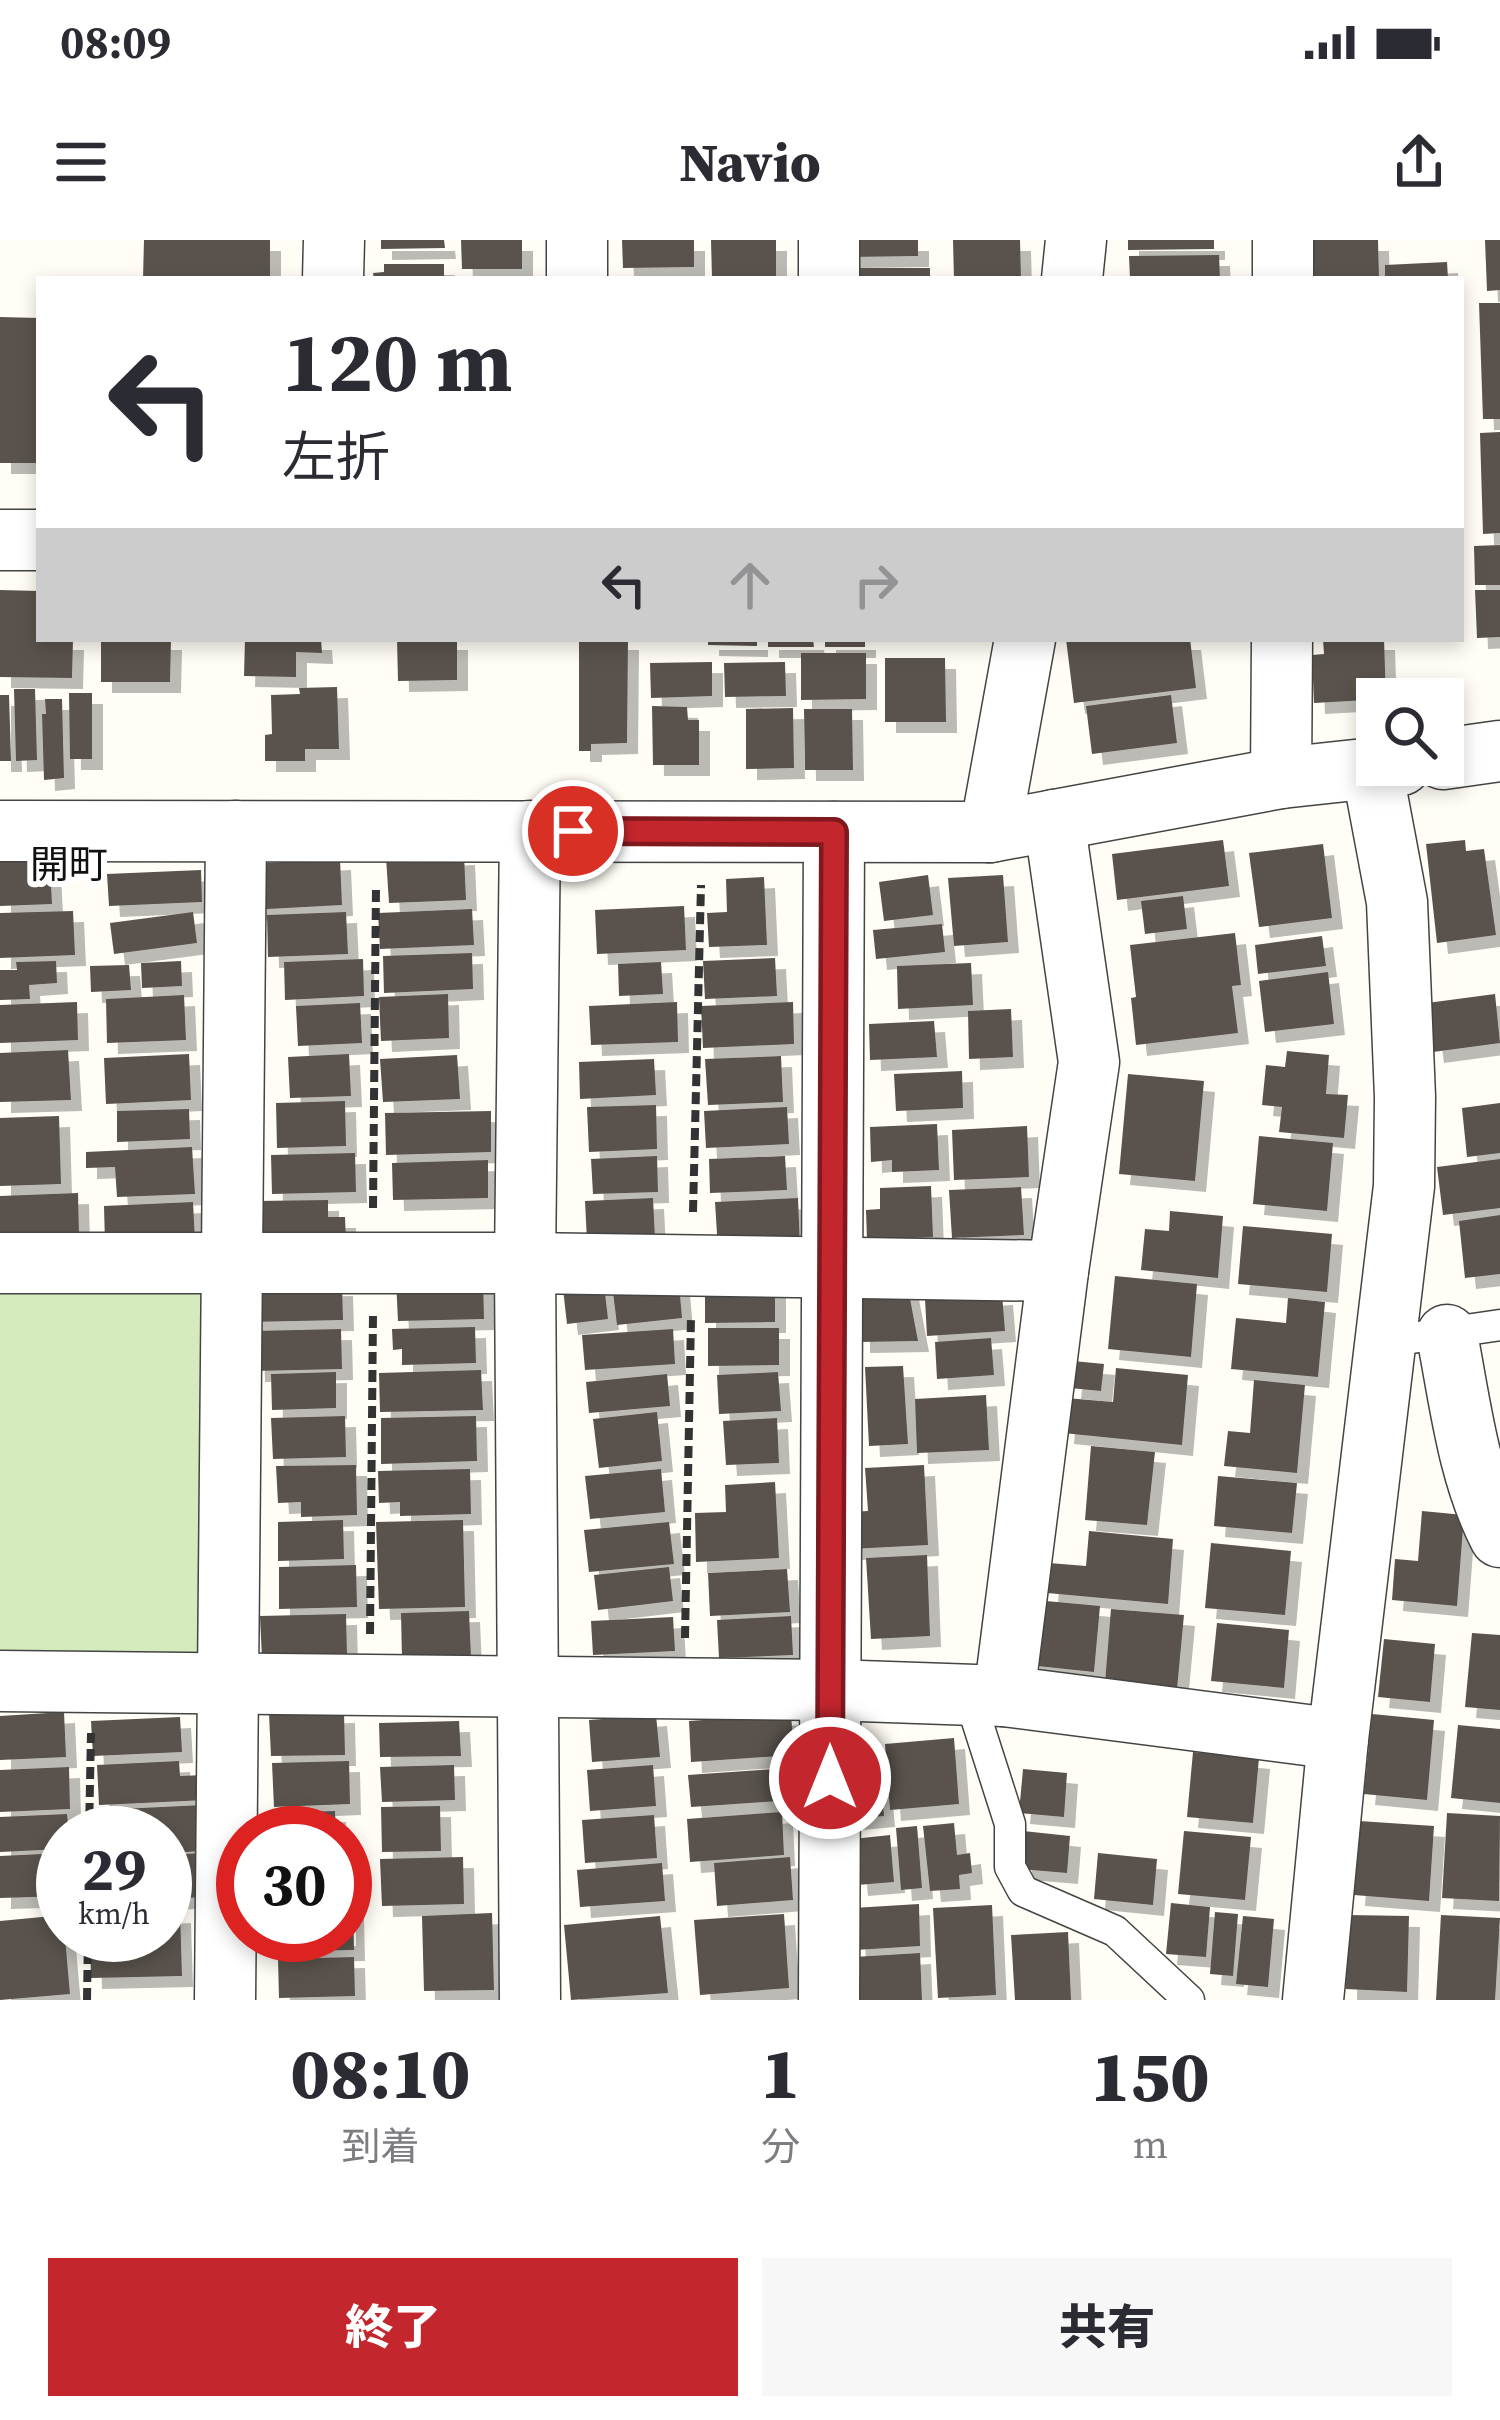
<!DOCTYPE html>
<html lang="ja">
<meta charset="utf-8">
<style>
body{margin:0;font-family:"Source Serif 4","Noto Sans JP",serif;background:#f7f7f7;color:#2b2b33;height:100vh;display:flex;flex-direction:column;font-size:45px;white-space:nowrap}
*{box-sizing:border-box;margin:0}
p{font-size:39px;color:#7c7c81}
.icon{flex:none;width:66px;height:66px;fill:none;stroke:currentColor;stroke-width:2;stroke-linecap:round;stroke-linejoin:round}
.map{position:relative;height:1760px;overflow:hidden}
.details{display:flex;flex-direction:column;background:#fff;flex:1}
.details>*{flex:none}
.guide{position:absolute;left:36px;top:36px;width:1428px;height:366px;border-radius:0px;box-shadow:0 6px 18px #0003;background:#fff;color:#2b2b33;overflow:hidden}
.fabs{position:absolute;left:1356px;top:438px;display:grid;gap:24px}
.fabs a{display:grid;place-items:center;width:108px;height:108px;border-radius:0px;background:#fff;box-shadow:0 6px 18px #0003;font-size:60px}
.speed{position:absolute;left:36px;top:1566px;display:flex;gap:24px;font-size:60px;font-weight:700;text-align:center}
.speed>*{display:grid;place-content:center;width:156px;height:156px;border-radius:50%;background:#fff;box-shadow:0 6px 18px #0003;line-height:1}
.speed small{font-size:30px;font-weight:400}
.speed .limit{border:18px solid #d22;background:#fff;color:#111}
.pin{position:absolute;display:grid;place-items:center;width:102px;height:102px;color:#fff;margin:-51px;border:6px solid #fff;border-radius:50%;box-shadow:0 3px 12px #0007}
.me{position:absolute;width:132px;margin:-66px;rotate:0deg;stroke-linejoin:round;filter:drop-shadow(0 0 9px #0008)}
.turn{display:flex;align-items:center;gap:42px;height:252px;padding:0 48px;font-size:54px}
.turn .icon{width:156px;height:156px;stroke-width:2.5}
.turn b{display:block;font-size:84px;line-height:102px}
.lanes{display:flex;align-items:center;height:114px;padding:0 48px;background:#0003;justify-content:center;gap:60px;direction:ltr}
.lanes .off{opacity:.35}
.eta{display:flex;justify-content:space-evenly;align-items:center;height:204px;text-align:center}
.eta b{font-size:72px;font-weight:800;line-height:84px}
.primary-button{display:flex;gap:24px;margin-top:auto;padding:24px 48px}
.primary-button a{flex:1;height:138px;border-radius:0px;background:#c4262e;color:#fff;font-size:48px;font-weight:800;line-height:138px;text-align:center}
.primary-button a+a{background:#f7f7f7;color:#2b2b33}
.status{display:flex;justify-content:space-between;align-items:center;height:84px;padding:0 60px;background:#fff;direction:ltr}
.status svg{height:33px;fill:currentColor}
header{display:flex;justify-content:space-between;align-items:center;height:156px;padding:0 48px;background:#fff;font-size:54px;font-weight:800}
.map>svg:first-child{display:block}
.green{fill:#d5ebbd}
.building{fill:#5a524d;filter:url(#shadow)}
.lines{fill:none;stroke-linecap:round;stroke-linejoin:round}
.service-casing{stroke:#444;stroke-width:33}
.minor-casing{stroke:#444;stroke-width:63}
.path{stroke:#333;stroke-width:8;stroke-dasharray:12 6;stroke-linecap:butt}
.service{stroke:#fff;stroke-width:30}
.minor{stroke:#fff;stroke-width:60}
.route-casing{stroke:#7f191e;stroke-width:30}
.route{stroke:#c4262e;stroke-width:21}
.labels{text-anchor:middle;stroke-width:12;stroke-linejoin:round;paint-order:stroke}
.quarter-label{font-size:39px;fill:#111;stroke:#fff}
</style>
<div class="status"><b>08:09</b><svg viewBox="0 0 49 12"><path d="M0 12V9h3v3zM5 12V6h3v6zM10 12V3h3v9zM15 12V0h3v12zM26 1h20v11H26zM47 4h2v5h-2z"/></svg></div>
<header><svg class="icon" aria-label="menu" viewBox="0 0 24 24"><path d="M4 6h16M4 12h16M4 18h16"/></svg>Navio<svg class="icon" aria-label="share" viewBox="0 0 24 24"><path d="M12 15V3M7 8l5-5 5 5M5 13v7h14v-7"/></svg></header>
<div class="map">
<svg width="1500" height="1760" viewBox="0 0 1500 1760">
<defs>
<filter id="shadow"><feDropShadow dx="11" dy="11" stdDeviation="0" flood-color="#0004"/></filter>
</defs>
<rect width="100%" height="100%" fill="#fffdf5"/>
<path class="green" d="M0,1035h212v386l-212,-7z"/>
<g class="building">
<path d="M144,0h126v39h-127z"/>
<path d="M381,0h63l1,8 -64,1z"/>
<path d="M461,0h61v29h-60z"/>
<path d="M622,0h72v27l-71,1z"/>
<path d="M711,0h65v37l-64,1z"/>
<path d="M848,0h70v16l-70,1z"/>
<path d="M953,0h67l1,39h-67z"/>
<path d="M1128,0h86v9l-86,1z"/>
<path d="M1307,0h71l1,39h-70z"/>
<path d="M1485,0h15v50l-13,1z"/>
<path d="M1219,15l1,24h-90l-1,-23z"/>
<path d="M1447,22l1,17h-63v-14z"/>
<path d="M384,24h60v15h-70l-1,-6 11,-1z"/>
<path d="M859,28h71v11h-70z"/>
<path d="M1479,63h21v116h-17z"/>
<path d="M0,77l39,1v145h-39z"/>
<path d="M1500,192v101l-17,1 -3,-101z"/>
<path d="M1500,305v40h-25l-1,-39z"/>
<path d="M0,350l39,1v48h34l-1,39 -72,-1z"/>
<path d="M1475,350h25v47l-23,1z"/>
<path d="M101,399h70l-1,43h-69z"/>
<path d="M245,399h76l1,14 -26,-1v25l-52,-1z"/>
<path d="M397,399h60v41l-59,1z"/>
<path d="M579,399h49l-1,104 -36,1v7h-12z"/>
<path d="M708,399h49v7l-49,-1z"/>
<path d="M768,399h45l1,8h-46z"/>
<rect x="825" y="399" width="40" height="8"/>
<path d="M1066,399h124l6,49 -122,15z"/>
<path d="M1323,399h61l2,60 -72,4 -2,-48 12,-1z"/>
<path d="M801,413h65v46l-65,1z"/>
<path d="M885,418h60l1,64h-61z"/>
<path d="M712,422v34l-61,2 -1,-35z"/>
<path d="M785,422l1,34 -61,1 -1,-34z"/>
<path d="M337,447l2,62h-34v12h-40v-26l7,-1 -1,-39 29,-1 -1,-6z"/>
<path d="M14,449h21l2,71 -21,1z"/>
<path d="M69,453h23v66h-22z"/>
<path d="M0,455h9l2,66h-11z"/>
<path d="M1171,455l6,48 -85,11 -6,-48z"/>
<path d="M45,459h17l2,79 -20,2 -2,-66h4z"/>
<path d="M652,466l35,1 1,13h11v45h-46z"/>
<path d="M793,468l1,60 -48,1v-60z"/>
<path d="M804,469h48l1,61h-48z"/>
<path d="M1223,600l6,46 -112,14 -5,-46z"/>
<path d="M1465,600l1,11 18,-2 12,86 -59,8 -11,-99z"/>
<path d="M1323,604l9,74 -73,9 -10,-74z"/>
<path d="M464,614l2,46 -77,3 -3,-46z"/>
<path d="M34,616l1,9 15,-1 2,40 -52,2v-49z"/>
<path d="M340,619l2,46 -93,5 -2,-46z"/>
<path d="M201,630l1,32 -93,4 -2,-32z"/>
<path d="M928,635l5,40 -49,6 -5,-39z"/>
<path d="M1003,635l5,67 -54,4 -6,-68z"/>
<path d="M764,637l3,68 -58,2 -2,-34 20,-1 -1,-33z"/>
<path d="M1183,656l4,33 -42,5 -4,-33z"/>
<path d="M684,666l2,44 -89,4 -2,-44z"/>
<path d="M472,669l2,36 -94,4 -2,-36z"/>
<path d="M73,671l2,44 -75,3v-45z"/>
<path d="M193,672l4,31 -83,11 -4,-31z"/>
<path d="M346,672l2,42 -80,3 -1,-42z"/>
<path d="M942,684l3,28 -69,7 -3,-29z"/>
<path d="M1235,693l6,52 -9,1 6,47 -102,12 -5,-47 5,-1 -6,-52z"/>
<path d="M1322,696l4,30 -68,8 -3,-29z"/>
<path d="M472,713l1,36 -89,4 -1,-37z"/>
<path d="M775,718l2,38 -72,3 -2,-38z"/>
<path d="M363,719l1,37 -79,4 -1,-38z"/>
<path d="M56,721l1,22 -28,2 1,14 -30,1v-30h17l-1,-8z"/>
<path d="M181,721l1,25 -40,2 -1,-25z"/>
<path d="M661,722l2,32 -44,2 -1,-32z"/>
<path d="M971,723l2,42 -75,4 -1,-43z"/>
<path d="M129,725l2,25 -40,2 -1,-26z"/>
<path d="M1328,732l6,52 -69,8 -6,-51z"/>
<path d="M448,754l1,44 -68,3 -2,-44z"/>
<path d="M1495,754l5,49 -67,9 -6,-49z"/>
<path d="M184,755l2,45 -79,3 -1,-44z"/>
<path d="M77,762l1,38 -78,3v-38z"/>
<path d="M677,762l1,40 -87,3 -2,-39z"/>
<path d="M793,762l1,42 -91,4 -2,-42z"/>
<path d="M360,763l2,40 -64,3 -2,-40z"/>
<path d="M1011,769l2,48 -44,2 -1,-48z"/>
<path d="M934,781l3,36 -67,3 -1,-36z"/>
<path d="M68,810l3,50 -71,2v-49z"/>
<path d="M1287,811l42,4 -3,39 22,1 -4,43 -65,-6 3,-25 -20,-2 4,-40 19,2z"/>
<path d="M189,814l2,46 -85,4 -2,-46z"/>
<path d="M349,814l2,42 -61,2 -2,-41z"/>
<path d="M457,815l3,44 -77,3 -3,-43z"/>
<path d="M781,816l2,46 -75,3 -3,-46z"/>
<path d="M654,819l2,36 -76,4 -1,-37z"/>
<path d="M962,831l1,37 -67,3 -2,-37z"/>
<path d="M1128,834l76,7 -9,100 -76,-7z"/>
<path d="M345,861l1,45 -69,2 -1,-45z"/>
<path d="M1500,863v50l-33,4 -5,-49z"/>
<path d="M656,865l1,44 -68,3 -2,-45z"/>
<path d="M787,867l2,37 -83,4 -2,-37z"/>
<path d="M189,869l1,30 -73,3v-31z"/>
<path d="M491,871v41l-105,3 -1,-42z"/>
<path d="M59,876l2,68 -61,2v-68z"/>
<path d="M937,884l2,46 -47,2v-12l-21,2 -1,-35z"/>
<path d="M1027,886l2,51 -75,3 -2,-50z"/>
<path d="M1259,896l74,7 -6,68 -74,-7z"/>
<path d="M192,907l3,47 -78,3 -2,-30 -29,1v-16z"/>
<path d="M355,913l1,39 -84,2 -1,-39z"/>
<path d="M657,916l1,36 -65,2 -2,-35z"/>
<path d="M785,916l2,34 -77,3 -1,-34z"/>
<path d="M1500,919v49l-57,7 -6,-48z"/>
<path d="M488,920v38l-95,2 -1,-37z"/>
<path d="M931,946l2,51 -66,3 -1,-30 14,-1v-21z"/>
<path d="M1021,947l3,48 -72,3 -3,-48z"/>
<path d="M78,953l1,42 -79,3v-42z"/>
<path d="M653,958l2,40 -68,3 -2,-40z"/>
<path d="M798,958l2,49 -82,3 -3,-48z"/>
<path d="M328,960v17h17l1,23 -88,2 -1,-41z"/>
<path d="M193,962l2,39 -90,3 -1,-38z"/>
<path d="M1170,971l53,5 -5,62 -77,-8 4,-41 24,2z"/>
<path d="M1500,975v59l-35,4 -6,-57z"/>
<path d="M1243,986l89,8 -5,58 -89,-8z"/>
<path d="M603,1036l5,43 -41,5 -5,-44z"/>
<path d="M1115,1036l82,8 -6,73 -83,-8z"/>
<path d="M483,1038l1,41 -86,2 -2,-41z"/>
<path d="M859,1042l48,1 11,58 -59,1z"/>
<path d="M679,1044l3,34 -65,7 -4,-33z"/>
<path d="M342,1045l1,35 -95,2 -2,-35z"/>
<path d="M775,1046v36l-70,1v-36z"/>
<path d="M1002,1054l3,37 -78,5 -2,-37z"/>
<path d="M1288,1058l37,4 -7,75 -87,-8 5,-51 50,5z"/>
<path d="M475,1087l1,36 -74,2v-16l-9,1 -1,-21z"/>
<path d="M708,1088h71v37l-71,1z"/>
<path d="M341,1089l1,40 -88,2 -1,-40z"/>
<path d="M673,1089l2,35 -90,6 -3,-35z"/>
<path d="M991,1098l3,37 -57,4 -2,-37z"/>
<path d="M1073,1121l31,3 -3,27 -31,-3z"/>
<path d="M903,1126l5,78 -39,2 -4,-79z"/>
<path d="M1116,1128l72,7 -6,70 -119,-12 3,-35 47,4z"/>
<path d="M481,1130l2,40 -103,2 -1,-39z"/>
<path d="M336,1132v36l-64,2 -1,-36z"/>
<path d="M778,1132l3,39 -62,3 -2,-39z"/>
<path d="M667,1134l3,32 -81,7 -3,-31z"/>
<path d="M1254,1140l51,5 -8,88 -73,-7 4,-35 22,2z"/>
<path d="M986,1155l3,55 -72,3 -2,-54z"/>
<path d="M657,1172l5,49 -63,7 -6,-49z"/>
<path d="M345,1176l1,41 -73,2 -2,-41z"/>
<path d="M476,1176l1,45 -96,3v-46z"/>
<path d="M777,1178l2,45 -53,2 -3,-44z"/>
<path d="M1091,1206l64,6 -8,73 -62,-5z"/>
<path d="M356,1225l1,50 -56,2v-15l-23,1 -2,-37z"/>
<path d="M924,1225l4,80 -78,4 -2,-37 20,-1 -3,-43z"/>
<path d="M470,1229l1,45 -71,2v-14l-21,1 -1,-32z"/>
<path d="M661,1229l4,43 -75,7 -5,-43z"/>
<path d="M1218,1236l79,7 -5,50 -78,-7z"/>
<path d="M775,1242l4,76 -83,4 -1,-49 31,-1 -1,-27z"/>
<path d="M1422,1271l42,4 -7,91 -65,-6 3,-41 23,2z"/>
<path d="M343,1280l1,39 -66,2v-39z"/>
<path d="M463,1280l2,87 -86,2 -3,-87z"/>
<path d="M669,1282l5,42 -85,8 -5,-42z"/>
<path d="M1089,1291l84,8 -5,65 -121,-11 2,-30 37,3z"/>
<path d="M1211,1303l80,8 -6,64 -80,-7z"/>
<path d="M927,1315l3,81 -59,3 -5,-81z"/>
<path d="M356,1325l1,42 -78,2v-42z"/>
<path d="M669,1327l4,34 -75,9 -4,-35z"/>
<path d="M787,1329l3,43 -80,4 -2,-43z"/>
<path d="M1035,1360l65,6 -6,66 -66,-7z"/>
<path d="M1111,1369l73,6 -7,74 -72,-7z"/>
<path d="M469,1371l2,46 -69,2 -1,-46z"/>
<path d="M346,1374l1,42 -85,3 -2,-43z"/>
<path d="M791,1376l2,39 -74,3 -2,-38z"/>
<path d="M673,1377l2,34 -82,4 -2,-34z"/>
<path d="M1217,1383l72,7 -5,58 -73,-7z"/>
<path d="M1472,1393l28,2v75l-35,-3z"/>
<path d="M1384,1399l51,5 -5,58 -52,-5z"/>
<path d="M64,1472l2,45 -66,3v-44z"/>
<path d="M344,1472l1,43 -74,1 -2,-42z"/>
<path d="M791,1474l3,41 -103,7 -2,-41z"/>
<path d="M1372,1474l62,6 -7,80 -63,-6z"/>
<path d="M656,1475l4,42 -68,5 -3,-42z"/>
<path d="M180,1477l2,35 -89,4 -2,-35z"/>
<path d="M459,1481l2,35 -81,1 -1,-34z"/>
<path d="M1458,1485l42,4v74l-49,-5z"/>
<path d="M954,1498l5,66 -69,6 -5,-66z"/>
<path d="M878,1510l6,66 -33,3 -7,-66z"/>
<path d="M1193,1512l66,6 -6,65 -66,-6z"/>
<path d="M179,1521l1,15 25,-1 1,25 -107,5 -2,-40z"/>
<path d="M349,1521l1,43 -76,3 -2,-44z"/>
<path d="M454,1525l1,35 -73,2 -2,-35z"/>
<path d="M653,1525l3,41 -66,5 -3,-41z"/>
<path d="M69,1527l1,42 -70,3v-42z"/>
<path d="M790,1528l3,32 -102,7 -3,-32z"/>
<path d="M1023,1529l44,4 -3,44 -45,-4z"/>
<path d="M203,1565l2,46 -40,2v-20h-44l-1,-24z"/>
<path d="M440,1566l1,45 -59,1 -1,-45z"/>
<path d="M335,1571l1,22h-71v-20z"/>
<path d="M782,1572l2,43 -94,7 -3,-43z"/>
<path d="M1447,1573l53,3 -1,85 -57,-3z"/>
<path d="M67,1574l2,19h-6v16l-63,3v-35z"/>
<path d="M654,1575l3,43 -72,5 -3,-43z"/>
<path d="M1359,1581l75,5 -5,75 -75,-6z"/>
<path d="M954,1583l3,32 13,-2 2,20 -13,2 1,14 -30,2 -7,-65z"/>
<path d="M917,1586l5,62 -21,2 -5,-62z"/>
<path d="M1023,1591l47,5 -3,37 -47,-4z"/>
<path d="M1184,1591l67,6 -6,63 -67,-6z"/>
<path d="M890,1595l4,47 -37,3 -4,-46z"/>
<path d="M63,1613v43l-63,2v-42z"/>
<path d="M202,1613l2,44 -39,2v-44z"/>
<path d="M1098,1613l59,6 -4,46 -59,-6z"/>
<path d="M463,1617l1,47 -82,2 -2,-47z"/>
<path d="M790,1617l3,43 -76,6 -3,-43z"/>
<path d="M662,1623l3,38 -85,6 -3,-37z"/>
<path d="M1171,1663l39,4 -4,50 -40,-3z"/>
<path d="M919,1664l1,42 -65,4 -2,-42z"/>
<path d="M992,1665l4,90 -58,3 -5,-90z"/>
<path d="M353,1667l1,43 -66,1v-16h57v-27z"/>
<path d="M180,1672l2,64 -91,2 -1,-43h75v-22z"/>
<path d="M1215,1672l23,2 -5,62 -23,-2z"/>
<path d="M492,1673l2,77 -70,1 -2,-75z"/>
<path d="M784,1674l5,74 -89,7 -6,-75z"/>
<path d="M63,1675l7,79 -70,6v-79z"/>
<path d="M1347,1675l62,1 -2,76 -61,-3z"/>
<path d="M1441,1675l59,3 -5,82h-59z"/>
<path d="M660,1676l8,77 -97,7 -7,-75z"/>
<path d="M1243,1676l31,3 -6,68 -32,-3z"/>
<path d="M1068,1692l3,68h-56l-4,-65z"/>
<path d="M920,1713l2,47h-66l-2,-43z"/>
<path d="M354,1717l1,39 -76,2 -1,-39z"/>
</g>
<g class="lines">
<defs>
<g id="service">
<path d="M1384,1102l116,-17"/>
<path d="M969,1456l41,128v43l13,24 92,40 74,69"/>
</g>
<g id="minor">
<path d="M333,39l1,-39"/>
<path d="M577,39v-39"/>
<path d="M829,39v-39"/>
<path d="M1072,39l4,-39"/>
<path d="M1283,39v-39"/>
<path d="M0,300h39"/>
<path d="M1443,519l57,-8"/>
<path d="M1281,538l1,-139"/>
<path d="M0,591l990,1 291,-54 120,-13"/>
<path d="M990,592l35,-193"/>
<path d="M0,1023h525l533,8"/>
<path d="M1447,1095c13,67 21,141 53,202"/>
<path d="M0,1441l831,9 173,6 334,43"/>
<path d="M1004,1456l54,-425 31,-209 -35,-242"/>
<path d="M225,1760l11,-1169"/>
<path d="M530,1760l-5,-737 5,-432"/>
<path d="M829,1760l5,-1168"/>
<path d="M1313,1760l25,-261 66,-553 1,-89 -8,-195 -25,-133"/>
</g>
</defs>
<use href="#service" class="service-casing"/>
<use href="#minor" class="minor-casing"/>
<g class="path">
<path d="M373,968l3,-321"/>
<path d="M693,972l8,-327"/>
<path d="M370,1394l3,-321"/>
<path d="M685,1398l6,-321"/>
<path d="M89,1593l2,-100"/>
<path d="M87,1760l1,-65"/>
</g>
<use href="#service" class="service"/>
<use href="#minor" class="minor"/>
</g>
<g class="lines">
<defs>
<path id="route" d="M573,591l261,1 -4,946"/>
</defs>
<use href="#route" class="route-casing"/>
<use href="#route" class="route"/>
</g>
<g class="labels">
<g class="quarter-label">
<text x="69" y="638">開町</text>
</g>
</g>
</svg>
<div class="fabs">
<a><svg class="icon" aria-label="search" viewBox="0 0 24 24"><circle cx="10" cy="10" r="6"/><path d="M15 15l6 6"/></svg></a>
</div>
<div class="speed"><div>29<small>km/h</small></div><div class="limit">30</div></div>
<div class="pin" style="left:573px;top:591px;background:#d93025"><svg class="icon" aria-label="arrive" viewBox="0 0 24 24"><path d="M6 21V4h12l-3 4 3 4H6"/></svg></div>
<svg class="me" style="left:830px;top:1538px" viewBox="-20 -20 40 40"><circle r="17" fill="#c4262e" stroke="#fff" stroke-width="3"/><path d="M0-11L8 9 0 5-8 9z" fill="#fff"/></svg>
<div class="guide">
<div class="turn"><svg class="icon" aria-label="left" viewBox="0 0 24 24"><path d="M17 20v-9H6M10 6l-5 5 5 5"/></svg><div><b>120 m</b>左折</div></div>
<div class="lanes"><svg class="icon" aria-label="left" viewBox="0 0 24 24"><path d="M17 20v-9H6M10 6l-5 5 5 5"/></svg><svg class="icon off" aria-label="ahead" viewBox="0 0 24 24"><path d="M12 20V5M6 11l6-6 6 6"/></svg><svg class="icon off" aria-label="right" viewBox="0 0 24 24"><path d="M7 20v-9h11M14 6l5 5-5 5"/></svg></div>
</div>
</div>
<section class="details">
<div class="eta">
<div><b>08:10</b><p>到着</p></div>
<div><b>1</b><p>分</p></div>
<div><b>150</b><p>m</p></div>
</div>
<div class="primary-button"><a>終了</a><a>共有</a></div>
</section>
